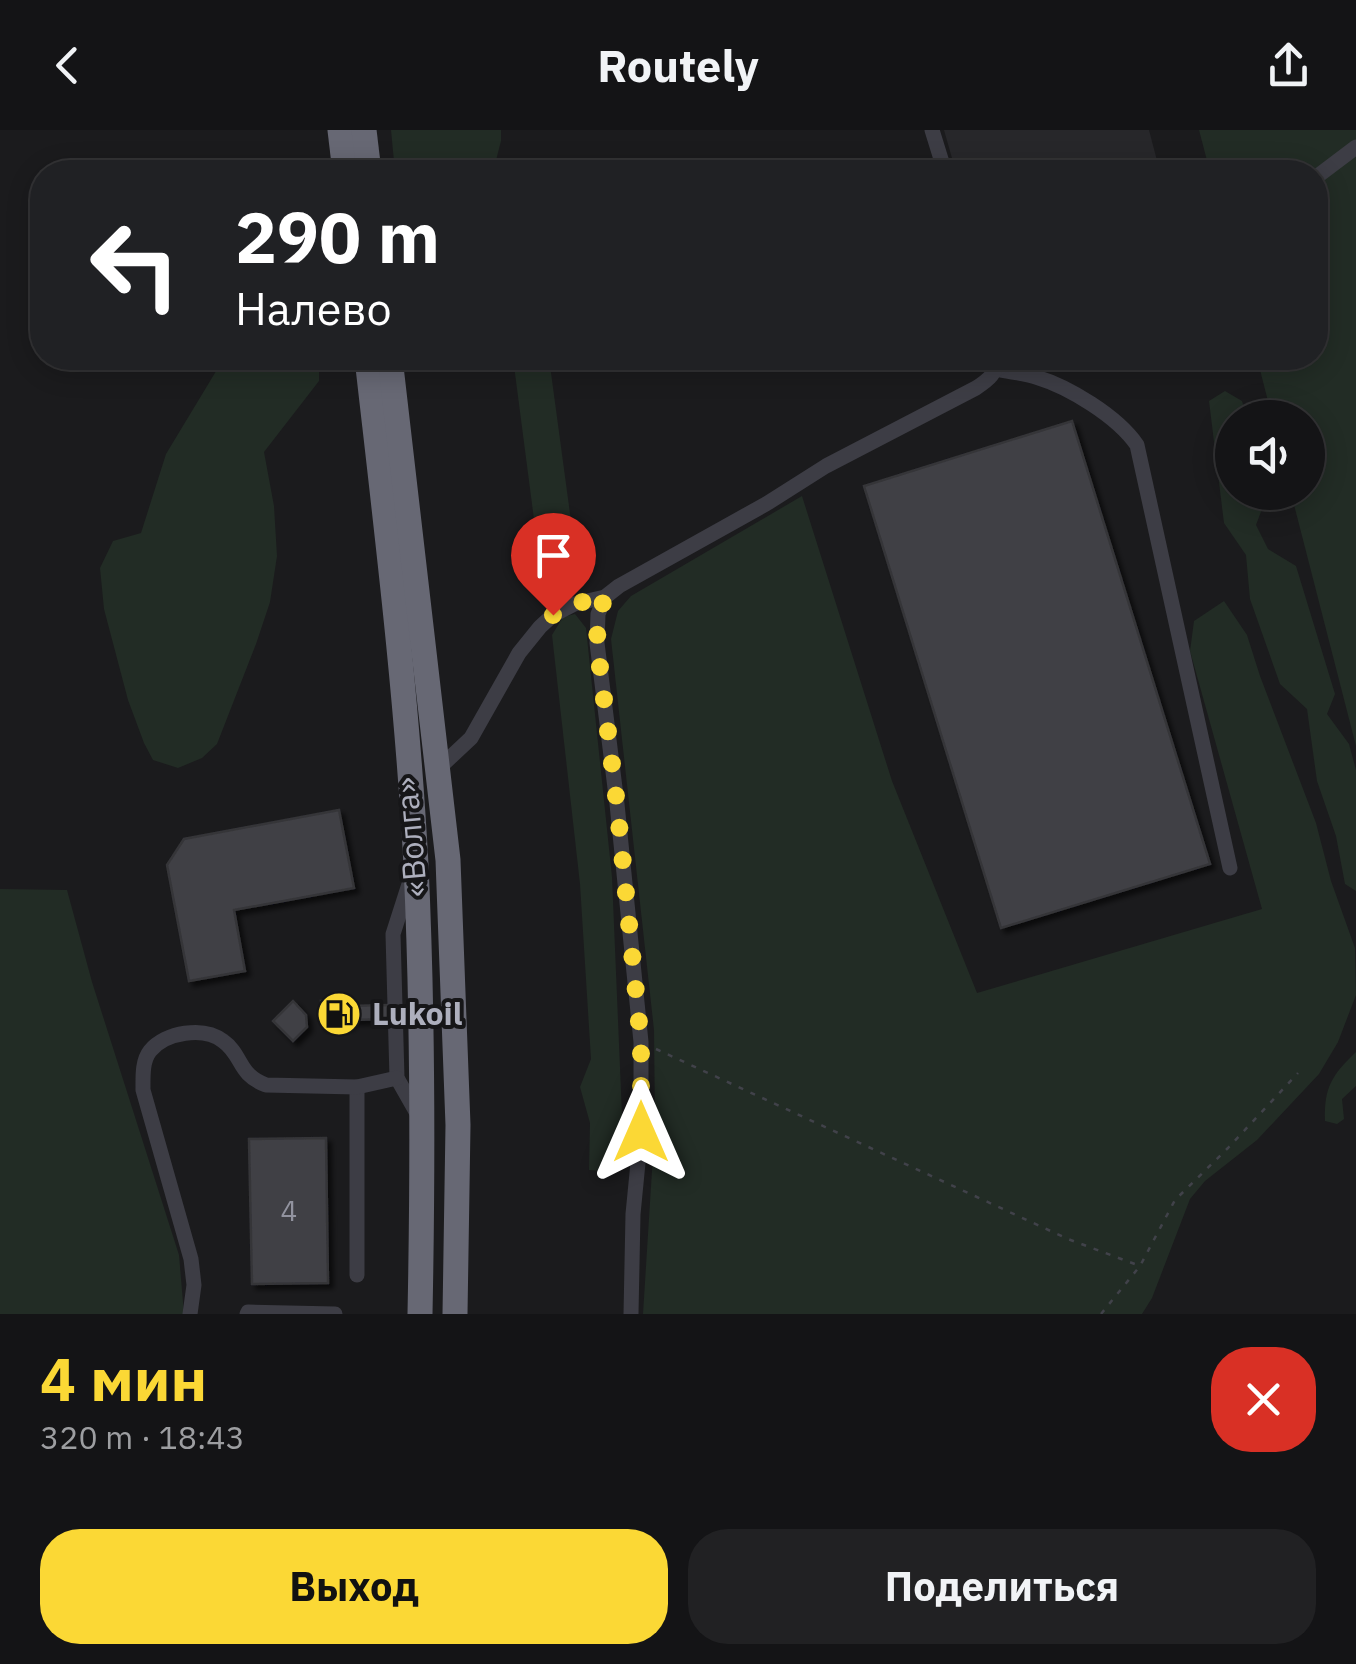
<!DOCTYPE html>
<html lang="ru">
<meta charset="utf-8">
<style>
body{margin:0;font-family:"IBM Plex Sans",sans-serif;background:#212123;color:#f1f3f6;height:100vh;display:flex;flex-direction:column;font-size:38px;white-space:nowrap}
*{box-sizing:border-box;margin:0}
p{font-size:32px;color:#9d9ea1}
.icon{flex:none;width:55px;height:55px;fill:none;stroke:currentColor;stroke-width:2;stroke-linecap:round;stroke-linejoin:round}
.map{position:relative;height:1184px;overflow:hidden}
.sheet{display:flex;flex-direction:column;background:#141416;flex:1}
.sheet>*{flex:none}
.banner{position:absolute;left:30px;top:30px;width:1298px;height:210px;border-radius:40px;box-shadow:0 5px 25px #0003,0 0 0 2px #333335;background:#202124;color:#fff;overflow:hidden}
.controls{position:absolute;left:1215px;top:270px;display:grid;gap:20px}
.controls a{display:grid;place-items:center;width:110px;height:110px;border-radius:50%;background:#141416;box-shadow:0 5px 25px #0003,0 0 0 2px #333335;font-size:50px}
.pin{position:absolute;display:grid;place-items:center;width:85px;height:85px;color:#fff;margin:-102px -42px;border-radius:50% 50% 50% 0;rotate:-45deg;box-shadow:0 0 10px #0007}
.pin .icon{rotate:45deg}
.me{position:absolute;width:110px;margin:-55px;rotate:0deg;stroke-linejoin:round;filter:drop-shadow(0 0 8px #0008)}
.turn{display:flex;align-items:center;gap:35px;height:210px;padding:0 40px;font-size:45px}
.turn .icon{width:130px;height:130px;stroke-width:2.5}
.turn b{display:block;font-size:70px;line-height:85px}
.round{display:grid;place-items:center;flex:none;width:105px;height:105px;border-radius:40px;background:#212123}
.overview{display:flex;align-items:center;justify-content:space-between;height:170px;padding:0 40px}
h1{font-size:60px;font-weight:700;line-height:75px;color:#fbd835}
.primary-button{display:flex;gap:20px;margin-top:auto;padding:20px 40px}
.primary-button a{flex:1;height:115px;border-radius:40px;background:#fbd835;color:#111;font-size:40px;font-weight:700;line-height:115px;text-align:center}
.primary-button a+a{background:#212123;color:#f1f3f6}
header{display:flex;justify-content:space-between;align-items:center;height:130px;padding:0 40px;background:#141416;font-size:45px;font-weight:700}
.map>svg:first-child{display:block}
.built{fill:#27272a}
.green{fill:#222c25}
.building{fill:#404045;stroke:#353539;stroke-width:2.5;filter:url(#shadow)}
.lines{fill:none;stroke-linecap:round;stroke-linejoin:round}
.path{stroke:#41424a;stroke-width:2.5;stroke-dasharray:5 8;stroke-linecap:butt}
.minor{stroke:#3d3d45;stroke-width:15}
.highway{stroke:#676874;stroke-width:25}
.route{stroke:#fbd835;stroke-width:18;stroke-dasharray:0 32.4}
.labels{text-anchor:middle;stroke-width:8;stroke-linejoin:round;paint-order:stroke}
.number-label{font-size:28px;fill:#92939f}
.street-label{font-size:32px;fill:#adafbd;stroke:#161618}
.poi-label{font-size:32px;font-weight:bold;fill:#adafbd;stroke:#161618;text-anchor:start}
</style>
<header><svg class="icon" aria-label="back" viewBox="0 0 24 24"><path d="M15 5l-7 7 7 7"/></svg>Routely<svg class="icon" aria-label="share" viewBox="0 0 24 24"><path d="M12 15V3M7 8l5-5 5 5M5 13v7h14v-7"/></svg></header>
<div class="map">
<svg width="1356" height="1184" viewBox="0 0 1356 1184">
<defs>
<filter id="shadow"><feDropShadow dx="4.5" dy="4.5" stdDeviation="2.5" flood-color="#0009"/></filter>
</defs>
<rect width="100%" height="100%" fill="#1b1b1d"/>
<path class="built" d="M944,0h205l11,42h-204z"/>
<g class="green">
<path d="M391,0h110v11l-8,31h-98z"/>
<path d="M1199,0h157v616l-65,-253 17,-1v-74l-36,-1 -15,-59h58v-186h-105z"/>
<path d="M224,228h95v23l-55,71 10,54 3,50 -7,46 -14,42 -39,100 -15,14 -24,10 -25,-8 -9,-17 -16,-43 -24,-91 -4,-41 13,-27 28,-8 25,-79z"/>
<path d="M513,228h36l25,185 -4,15 -11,7 -12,1 -9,-16z"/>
<path d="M1225,261l17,10 5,16 -15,1v74l36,1 -12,32 12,24 28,17 39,128 -8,20 22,30 7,26v121l-11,-7 -9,-48 -19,-55 -10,-72 -27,-25 -30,-85 -4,-44 -22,-32 -15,-122z"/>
<path d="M802,366l90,285 85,212 285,-84 -72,-258 4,-30 30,-20 23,34 13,41 56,147 15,58 24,67 1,47 -18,47 -19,32 -62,66 -52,41 -15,18 -38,99 -10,16h-499l12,-191 -1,-93 -43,-391 7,-28 13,-15z"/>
<path d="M575,484l11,14 26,249 11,262 -7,33 -27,-2 1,-47 -10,-36 11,-28 -11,-175 -28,-249 11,-18z"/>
<path d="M0,759l67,1 25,92 87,273 5,59h-184z"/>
<path d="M1356,922v34l-14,13 2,20 -7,5 -12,-3c-1,-34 7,-46 31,-69z"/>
</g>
<g class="building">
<path d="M1072,291l138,443 -209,64 -137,-442z"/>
<path d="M339,680l15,78 -120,22 11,61 -56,10 -22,-116 17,-26z"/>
<path d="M350,870v6l38,-1v14l-39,1v5h-27l-1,-24z"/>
<path d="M293,871l13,14 1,12 -14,14 -20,-20z"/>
<path d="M326,1008l2,145 -76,1 -3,-145z"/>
</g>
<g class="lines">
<g class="path">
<path d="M656,919l412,190 72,27"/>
<path d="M1101,1184l39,-48 35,-66 53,-52 70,-75"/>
</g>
<g class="minor">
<path d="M932,0l13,42"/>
<path d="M1315,48l41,-31"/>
<path d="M996,239c13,3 27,4 40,8 33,10 81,39 101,68l93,423"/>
<path d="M996,239l26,-11"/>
<path d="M605,467l-7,17 -1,29 20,161 24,238v90l-8,82 -2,100"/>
<path d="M438,639l33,-31 48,-85 21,-26 13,-12 21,-11 31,-7 14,-11 147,-82 60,-38 150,-78c12,-8 22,-15 20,-30"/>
<path d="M410,751l-17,53 4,144 21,37"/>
<path d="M357,1145v-188"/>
<path d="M190,1184l4,-29 -3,-26 -48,-169c0,-13 -1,-29 7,-39 15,-19 54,-25 73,-10 20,14 14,33 43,44l91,2 40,-9"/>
<path d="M247,1184l1,-2 87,2"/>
</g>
<g class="highway">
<path d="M340,0l5,42"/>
<path d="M364,0l5,42"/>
<path d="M367,228c19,168 40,337 49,507 7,150 7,299 4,449"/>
<path d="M390,228l58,502 10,265 -3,189"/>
</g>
</g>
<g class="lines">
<path class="route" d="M553,485l21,-11 32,-8 -8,18 -1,29 20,161 24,238v90"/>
</g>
<defs>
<symbol id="fuel-disc" viewBox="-11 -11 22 22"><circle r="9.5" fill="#fbd835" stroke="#161618"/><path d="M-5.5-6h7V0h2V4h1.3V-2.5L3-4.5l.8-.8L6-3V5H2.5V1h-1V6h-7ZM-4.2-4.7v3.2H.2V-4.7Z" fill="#111"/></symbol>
</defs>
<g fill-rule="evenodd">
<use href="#fuel-disc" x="314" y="859" width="50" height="50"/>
</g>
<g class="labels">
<g class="number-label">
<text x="289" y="1091">4</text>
</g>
<g class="street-label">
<text transform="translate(411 707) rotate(-95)" y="11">«Волга»</text>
</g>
<g class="poi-label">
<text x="372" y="895">Lukoil</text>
</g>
</g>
</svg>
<div class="controls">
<a><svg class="icon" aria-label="sound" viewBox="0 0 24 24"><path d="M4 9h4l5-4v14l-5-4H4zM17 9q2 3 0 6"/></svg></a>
</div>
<div class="pin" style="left:553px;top:485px;background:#d93025"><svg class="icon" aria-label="arrive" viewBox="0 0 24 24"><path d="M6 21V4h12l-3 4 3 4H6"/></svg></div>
<svg class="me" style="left:641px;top:1002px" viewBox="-20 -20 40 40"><path d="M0-17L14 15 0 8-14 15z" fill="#fbd835" stroke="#fff" stroke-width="4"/></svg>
<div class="banner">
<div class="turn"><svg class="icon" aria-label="left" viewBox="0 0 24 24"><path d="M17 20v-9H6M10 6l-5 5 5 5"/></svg><div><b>290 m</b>Налево</div></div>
</div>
</div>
<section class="sheet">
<div class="overview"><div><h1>4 мин</h1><p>320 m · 18:43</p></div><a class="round" style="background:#d93025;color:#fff"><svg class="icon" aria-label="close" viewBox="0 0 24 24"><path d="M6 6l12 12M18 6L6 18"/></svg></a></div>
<div class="primary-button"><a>Выход</a><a>Поделиться</a></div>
</section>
